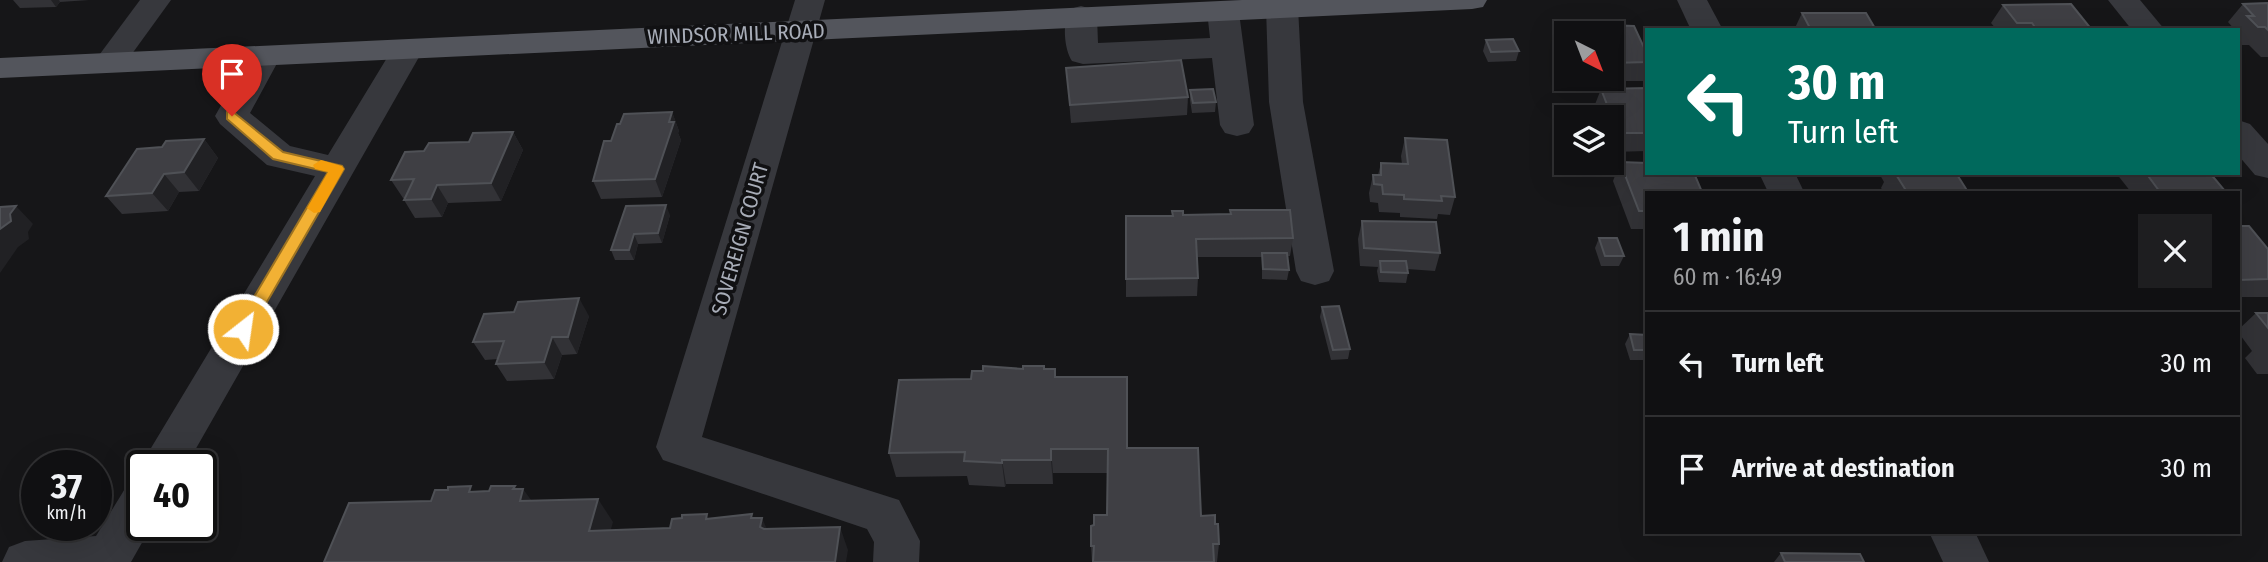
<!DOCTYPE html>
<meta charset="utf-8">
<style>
body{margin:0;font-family:"Fira Sans Condensed",sans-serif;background:#1e1e20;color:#f1f3f6;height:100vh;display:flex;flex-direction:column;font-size:26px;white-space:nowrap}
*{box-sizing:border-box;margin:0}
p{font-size:23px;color:#9c9d9f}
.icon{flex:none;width:38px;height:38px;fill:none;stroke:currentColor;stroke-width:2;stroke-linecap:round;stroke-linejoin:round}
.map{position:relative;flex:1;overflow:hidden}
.drawer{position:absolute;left:1645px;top:191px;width:595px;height:343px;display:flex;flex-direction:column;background:#101012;border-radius:0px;box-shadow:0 7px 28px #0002,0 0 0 2px #303032}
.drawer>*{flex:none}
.top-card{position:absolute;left:1645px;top:28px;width:595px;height:147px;border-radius:0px;box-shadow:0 7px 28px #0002,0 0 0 2px #303032;background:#00695c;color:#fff;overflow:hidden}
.needle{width:46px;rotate:138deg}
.tools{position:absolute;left:1554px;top:21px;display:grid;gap:14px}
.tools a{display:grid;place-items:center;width:70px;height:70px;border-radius:0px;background:#101012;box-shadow:0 7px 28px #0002,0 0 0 2px #303032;font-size:35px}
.speed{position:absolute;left:21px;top:450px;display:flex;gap:14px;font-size:35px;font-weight:700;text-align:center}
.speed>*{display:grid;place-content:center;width:91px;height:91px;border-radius:50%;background:#101012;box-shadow:0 7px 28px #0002,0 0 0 2px #303032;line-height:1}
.speed small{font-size:18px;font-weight:400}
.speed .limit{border:4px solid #111;border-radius:10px;background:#fff;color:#111}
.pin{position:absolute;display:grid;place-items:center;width:60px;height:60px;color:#fff;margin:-72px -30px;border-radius:50% 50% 50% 0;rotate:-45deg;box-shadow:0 0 7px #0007}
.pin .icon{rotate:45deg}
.me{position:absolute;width:77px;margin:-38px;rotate:30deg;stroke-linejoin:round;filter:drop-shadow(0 0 5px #0008)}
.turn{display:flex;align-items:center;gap:24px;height:147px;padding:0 28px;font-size:32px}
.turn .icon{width:91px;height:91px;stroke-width:2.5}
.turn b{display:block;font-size:49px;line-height:60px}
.round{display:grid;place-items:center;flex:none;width:74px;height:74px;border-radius:0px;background:#1e1e20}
.headline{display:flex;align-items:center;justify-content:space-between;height:119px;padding:0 28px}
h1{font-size:42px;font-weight:700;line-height:52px}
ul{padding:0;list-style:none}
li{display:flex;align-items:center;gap:21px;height:105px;padding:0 28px;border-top:2px solid #303032}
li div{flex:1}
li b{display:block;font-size:26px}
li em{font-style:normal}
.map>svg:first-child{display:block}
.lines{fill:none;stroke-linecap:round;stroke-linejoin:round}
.minor{fill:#37383d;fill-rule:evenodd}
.major{fill:#53555c;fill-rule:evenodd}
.wall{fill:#323236}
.shaded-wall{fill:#212124}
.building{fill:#3f3f44;stroke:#4f5156;stroke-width:2}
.route{fill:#f2b134;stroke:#9d7322;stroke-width:2}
.slow{fill:#f59e0b}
.labels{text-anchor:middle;stroke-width:7;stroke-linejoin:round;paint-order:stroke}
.street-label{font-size:21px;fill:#a8adb8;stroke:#111113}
</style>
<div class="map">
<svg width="2268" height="562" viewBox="0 0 2268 562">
<rect width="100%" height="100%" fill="#161618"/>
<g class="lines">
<g class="minor">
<path d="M140,0h31l-50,69 -11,3 -11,-3 -5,-7z"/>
<path d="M795,0h30l-123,437 197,63 21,41 -1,21h-46l1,-20 -7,-13 -204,-69 -7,-13z"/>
<path d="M1272,0h21l5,7 5,95 31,169 -5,10 -14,4 -14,-4 -5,-10 -27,-169 -3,-95z"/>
<path d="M1677,0h30l16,30h-32z"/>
<path d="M2108,0h32l25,30h-33z"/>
<path d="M1081,6l11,3 5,7 1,27 112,-5 -2,-18 5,-7 11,-3 11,3 5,7 14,105 -5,8 -12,3 -12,-3 -5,-8 -8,-67 -129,6 -11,-3c-8,-12 -10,-40 -2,-52z"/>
<path d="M407,40l11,3 5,7 -237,416 -44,1 6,-14 167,-277 -48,-11 -47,-41 -5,-8 34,-60 5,-7 11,-3 11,3 5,7 -31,57 40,33 38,9 68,-112z"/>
<path d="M2238,120l12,4 18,20v34l-13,-3 -17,-20z"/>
<path d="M1759,173h36l9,19h-36z"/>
<path d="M142,482v43h10l-21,37h-129l7,-15 16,-6 71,-5 30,-49z"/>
<path d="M1929,532h46l14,30h-46z"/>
</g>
<path class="major" d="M1242,0h245l-4,7 -11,2 -1472,69v-20z"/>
</g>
<g class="wall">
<path d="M13,0h76l-29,2 -4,5 -36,1z"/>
<path d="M2268,3v54h-7l-12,-12h-7l-4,-5v-10h-3l-7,-8 15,-18z"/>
<path d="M2003,5l89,25h-95l-6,-7z"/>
<path d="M1802,13l74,17h-82z"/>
<path d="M1576,24l58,2 13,28v18l-4,9h-57l-1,-2h27v-46h-39z"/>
<path d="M1486,40l33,11 -3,10 -28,1 -5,-11z"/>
<path d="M1066,68l122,29 -1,18 -116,8z"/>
<path d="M1647,88v63l-35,1v-35h-14l-4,-10 7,-18z"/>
<path d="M1190,90l26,12 -1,10 -23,1 -2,-13z"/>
<path d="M672,112l7,19 -1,2 3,7 -19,57 -61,2 -8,-18 18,-40 9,-17z"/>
<path d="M513,132l10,18 -22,51 -53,2 -6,14 -27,1 -11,-18 1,-2h-2l-12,-18 33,-29z"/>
<path d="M1405,138l50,59 -5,18 -12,-1 -1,5 -37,-2v-4l-21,-1 -1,-9 -8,-1 -1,-9 4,-18h5l3,-12 21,1 -1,-8z"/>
<path d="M204,139l14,19 -19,33 -20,1 -11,19 -46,3 -16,-18 56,-49z"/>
<path d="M1620,162l27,30v37h-16l-18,-48z"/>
<path d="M1879,173h77l12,19h-84l-3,-4 3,-6z"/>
<path d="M2116,173h94l15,18 -2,1h-92z"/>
<path d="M626,206l44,9 -8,28 -24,1 -4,16h-19l-4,-10z"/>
<path d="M1230,210l63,28 -3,18h-3l2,14 -2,10 -25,-1v-22h-65l1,21 -1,18 -71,1v-81h46v-5l11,4 47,-1z"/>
<path d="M1362,221l78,32 -5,18 -28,-2 1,4 -2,10 -27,-1 -2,-11 1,-4 -18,-1 -2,-27z"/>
<path d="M2238,226l30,23v48h-30z"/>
<path d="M1599,238l25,18 -5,10h-18l-6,-18z"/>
<path d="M1322,307l28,42 -2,10 -17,1 -11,-43z"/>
<path d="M2256,313h12v61h-11l-12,-16 7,-7 -14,-19v-2z"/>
<path d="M589,316l-12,38 -15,1 -8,24 -47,2 -11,-17 2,-5 -13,1 -12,-18z"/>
<path d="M1630,334l17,1v25h-17l-5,-16z"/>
<path d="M1023,369h21l12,8 71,71 74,68 14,8 4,20 -2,18h-125l-1,-16 3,-21 13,-10v-42h-54v11h-47l-1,3 -36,-2 -2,-9 -71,1 -7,-24 82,-74 12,-8z"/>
<path d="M1743,532h84l-1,2h-83z"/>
<path d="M1781,553l83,9h-90z"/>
</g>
<g class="shaded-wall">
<path d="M51,0h8l1,2 -4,5z"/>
<path d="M672,112l7,19 -1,2 3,7 -19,57 -7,-18z"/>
<path d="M513,132l10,18 -22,51 -10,-18z"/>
<path d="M204,139l14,19 -19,33 -15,-19z"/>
<path d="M164,174l15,18 -11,19 -16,-18z"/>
<path d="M437,185l11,18 -6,14 -11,-18z"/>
<path d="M666,205l4,10 -8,28 -4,-10z"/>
<path d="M16,206l17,18 -5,8 1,7 -11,8 -18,26v-44z"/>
<path d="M634,234l4,10 -4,16 -5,-10z"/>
<path d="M579,298l10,18 -12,38 -9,-17z"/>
<path d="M552,337l10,18 -8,24 -10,-17z"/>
<path d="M1051,449l2,24v11l-2,-24z"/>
<path d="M1002,460l4,24 -1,3 -3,-24z"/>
<path d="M515,486l6,9 2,-6 17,23 -20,-11 -7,-12z"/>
<path d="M598,499l15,23 -9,32 -15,-23z"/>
<path d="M762,518l10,23 -12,-14z"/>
<path d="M840,527l8,23 -2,12h-11z"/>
</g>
<g class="building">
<path d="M2268,3v27l-3,-3h-7l-11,-11h7l-11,-12z"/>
<path d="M2071,4l21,26h-55l-5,-7h-15l-14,-18z"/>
<path d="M1802,13h64l10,17h-65z"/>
<path d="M1576,24l58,2 13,28v8l-35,1v-30h-32z"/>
<path d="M1513,39l6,12 -28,1 -5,-12z"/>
<path d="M1181,60l7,37 -118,8 -4,-37z"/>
<path d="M1647,88v45h-29l-17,-44z"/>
<path d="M1213,89l3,13 -23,1 -3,-13z"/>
<path d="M672,112l-3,10h5l-19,57 -62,2 11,-40h7l6,-17h3l4,-10z"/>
<path d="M513,132l-22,51 -54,2 -6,14 -27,1 10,-21 -23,1 14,-28 19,-1 5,-8 40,-1 4,-9z"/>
<path d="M1405,138l42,2 8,57 -14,-1 1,5 -38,-2v-4l-21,-1 -1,-9 -8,-1 -1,-9h8v-12l27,1z"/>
<path d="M204,139l-20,33 -20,2 -12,19 -46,3 31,-47 25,-2 4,-6z"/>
<path d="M1620,162l27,1v10h47l8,19h-55v19h-8z"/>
<path d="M1895,173h61l12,19h-61z"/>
<path d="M2146,173h64l15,18 -65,1z"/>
<path d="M666,205l-8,28 -24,1 -5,16h-18l15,-44z"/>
<path d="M16,206l-6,8 1,7 -11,8v-22z"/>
<path d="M1230,210h60l3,28 -97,1 2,39 -72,1v-63h47l-1,-5h11v4l48,-1z"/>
<path d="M1362,221l74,1 4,31 -76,-5z"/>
<path d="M2238,226h11l19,23v30l-30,1z"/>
<path d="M1599,238h18l7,18h-19z"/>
<path d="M1262,253h25l2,17 -26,-1z"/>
<path d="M1380,261h26l2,12 -27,-1z"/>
<path d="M579,298l-11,39h-16l-8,25 -48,2 8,-23 -31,1 11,-28 30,-2 4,-10z"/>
<path d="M1339,306l11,43 -17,1 -11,-43z"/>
<path d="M2256,313h12v15z"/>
<path d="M1630,334l17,1v15h-13z"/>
<path d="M983,366l40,3v-3h21v3h11v8h72v71h71l3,68 14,-1v9h3l1,20h-6l1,18h-121l1,-16h-3v-20l3,-1v-10h13l1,-66h-57v11h-49v3l-38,-2 1,-9 -76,1 10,-73 72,-1 1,-8h11z"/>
<path d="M471,486l-2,6 20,-1 2,-5h24l-2,3h10l-3,12 78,-2 -9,32 81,-3 2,-9 10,-1v-3l25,-1 -1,5 46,-5 -1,4h11l-2,9 4,2 76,-2 -5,35h-511l25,-59 82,-2 4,-11h13v-3z"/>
<path d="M1781,553l79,1 4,8h-79z"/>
</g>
<path class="route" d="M232,111l51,41 59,14 2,3 -95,164 -6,2 -8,-6 93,-157 -55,-13 -46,-40v-7z"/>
<path class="slow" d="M321,160l21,6 2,3 -24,43 -6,1 -7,-5 21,-36 -13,-3 -2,-4z"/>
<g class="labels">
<g class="street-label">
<text transform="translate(736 34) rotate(-2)" y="7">WINDSOR MILL ROAD</text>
<text transform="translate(740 239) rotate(-74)" y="7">SOVEREIGN COURT</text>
</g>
</g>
</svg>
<div class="tools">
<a><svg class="needle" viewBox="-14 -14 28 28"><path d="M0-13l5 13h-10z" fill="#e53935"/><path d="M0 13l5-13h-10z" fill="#9c9d9f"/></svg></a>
<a><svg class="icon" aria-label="layers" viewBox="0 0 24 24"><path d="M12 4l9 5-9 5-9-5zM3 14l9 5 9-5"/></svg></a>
</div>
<div class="speed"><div>37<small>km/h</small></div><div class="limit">40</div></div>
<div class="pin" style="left:232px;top:116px;background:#d93025"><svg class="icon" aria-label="arrive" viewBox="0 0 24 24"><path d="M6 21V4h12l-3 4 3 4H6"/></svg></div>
<svg class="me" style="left:243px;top:329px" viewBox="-20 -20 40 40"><circle r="17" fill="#f2b134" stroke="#fff" stroke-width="3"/><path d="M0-11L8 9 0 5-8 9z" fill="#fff"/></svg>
<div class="top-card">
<div class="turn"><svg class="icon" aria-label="left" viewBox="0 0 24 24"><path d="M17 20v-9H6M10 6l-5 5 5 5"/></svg><div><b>30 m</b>Turn left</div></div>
</div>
<section class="drawer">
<div class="headline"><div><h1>1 min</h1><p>60 m · 16:49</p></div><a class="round"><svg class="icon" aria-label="close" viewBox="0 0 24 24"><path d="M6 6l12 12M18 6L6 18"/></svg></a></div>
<ul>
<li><svg class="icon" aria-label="left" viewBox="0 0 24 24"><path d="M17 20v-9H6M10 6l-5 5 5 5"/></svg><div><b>Turn left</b></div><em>30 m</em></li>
<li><svg class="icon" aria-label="arrive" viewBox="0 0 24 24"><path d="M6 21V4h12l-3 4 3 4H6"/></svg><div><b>Arrive at destination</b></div><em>30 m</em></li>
</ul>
</section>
</div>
